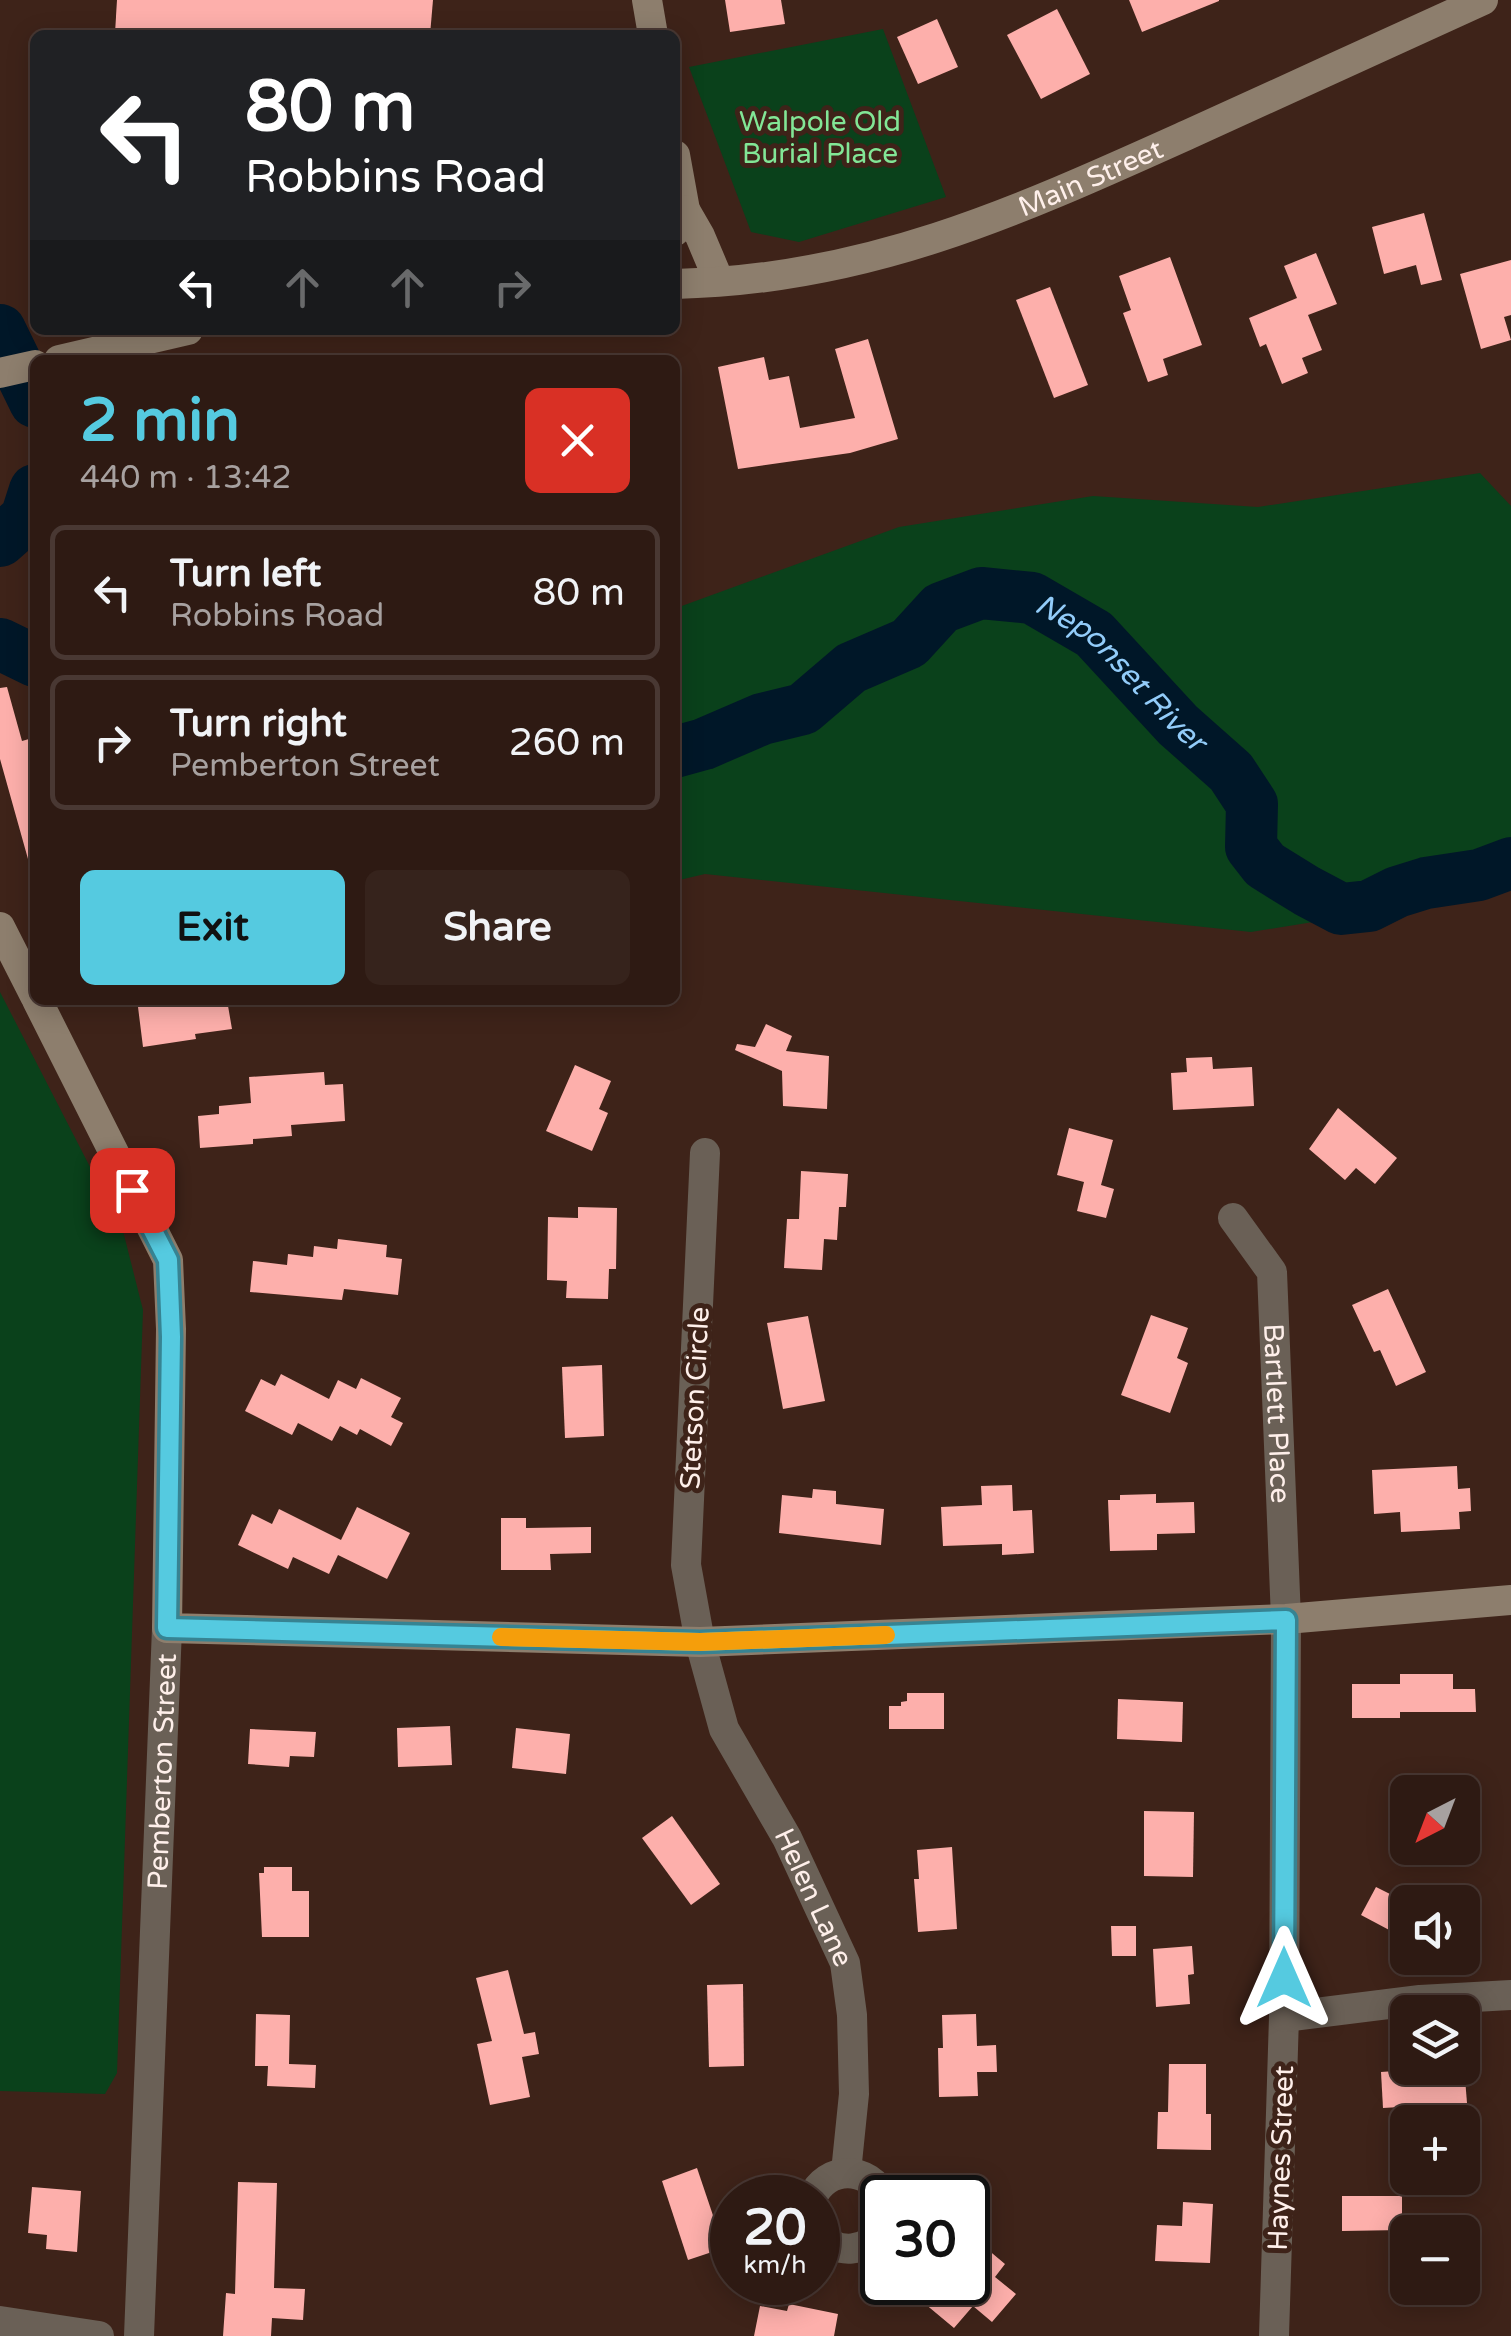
<!DOCTYPE html>
<meta charset="utf-8">
<style>
body{margin:0;font-family:"Varela Round",sans-serif;background:#36231c;color:#f1f3f6;height:100vh;display:flex;flex-direction:column;font-size:38px;white-space:nowrap}
*{box-sizing:border-box;margin:0}
p{font-size:32px;color:#a7a1a0}
.icon{flex:none;width:55px;height:55px;fill:none;stroke:currentColor;stroke-width:2;stroke-linecap:round;stroke-linejoin:round}
.map{position:relative;flex:1;overflow:hidden}
.drawer{position:absolute;left:30px;top:355px;width:650px;height:650px;display:flex;flex-direction:column;background:#2e1a13;border-radius:15px;box-shadow:0 5px 25px #0003,0 0 0 2px #493833}
.drawer>*{flex:none}
.banner{position:absolute;left:30px;top:30px;width:650px;height:305px;border-radius:15px;box-shadow:0 5px 25px #0003,0 0 0 2px #493833;background:#202124;color:#fff;overflow:hidden}
.needle{width:65px;rotate:222deg}
.fabs{position:absolute;left:1390px;top:1775px;display:grid;gap:20px}
.fabs a{display:grid;place-items:center;width:90px;height:90px;border-radius:15px;background:#2e1a13;box-shadow:0 5px 25px #0003,0 0 0 2px #493833;font-size:50px}
.speed{position:absolute;left:710px;top:2175px;display:flex;gap:20px;font-size:50px;font-weight:700;text-align:center}
.speed>*{display:grid;place-content:center;width:130px;height:130px;border-radius:50%;background:#2e1a13;box-shadow:0 5px 25px #0003,0 0 0 2px #493833;line-height:1}
.speed small{font-size:25px;font-weight:400}
.speed .limit{border:5px solid #111;border-radius:15px;background:#fff;color:#111}
.pin{position:absolute;display:grid;place-items:center;width:85px;height:85px;color:#fff;margin:-42px;border-radius:20px;box-shadow:0 5px 15px #0006}
.me{position:absolute;width:110px;margin:-55px;rotate:0deg;stroke-linejoin:round;filter:drop-shadow(0 0 8px #0008)}
.turn{display:flex;align-items:center;gap:35px;height:210px;padding:0 50px;font-size:45px}
.turn .icon{width:130px;height:130px;stroke-width:2.5}
.turn b{display:block;font-size:70px;line-height:85px}
.lanes{display:flex;align-items:center;height:95px;padding:0 50px;background:#0003;justify-content:center;gap:50px;direction:ltr}
.lanes .off{opacity:.35}
.round{display:grid;place-items:center;flex:none;width:105px;height:105px;border-radius:15px;background:#36231c}
.summary{display:flex;align-items:center;justify-content:space-between;height:170px;padding:0 50px}
h1{font-size:60px;font-weight:800;line-height:75px;color:#55cae0}
.button{display:flex;gap:20px;margin-top:auto;padding:20px 50px}
.button a{flex:1;height:115px;border-radius:15px;background:#55cae0;color:#111;font-size:40px;font-weight:800;line-height:115px;text-align:center}
.button a+a{background:#36231c;color:#f1f3f6}
ul{padding:0;list-style:none}
li{display:flex;align-items:center;gap:30px;height:135px;margin:0 20px 15px;padding:0 30px;border:5px solid #493833;border-radius:15px}
li div{flex:1}
li b{display:block;font-size:38px}
li em{font-style:normal}
.map>svg:first-child{display:block}
.green{fill:#0a411b}
.lines{fill:none;stroke-linecap:round;stroke-linejoin:round}
.river{stroke:#001728;stroke-width:52}
.building{fill:#fdafab}
.street{stroke:#6a6056;stroke-width:30}
.secondary{stroke:#8d7e6d;stroke-width:30}
.route-casing{stroke:#378392;stroke-width:25}
.route{stroke:#55cae0;stroke-width:18}
.slow{stroke:#f59e0b;stroke-width:18}
.labels{text-anchor:middle;stroke-width:10;stroke-linejoin:round;paint-order:stroke}
.park-label{font-size:28px;fill:#82e696;stroke:#3e2319}
.street-label{font-size:28px;fill:#feefea;stroke:#3e2319}
.water-label{font-size:30px;font-style:italic;fill:#92ccf9;stroke:#3e2319}
</style>
<div class="map">
<svg width="1511" height="2336" viewBox="0 0 1511 2336">
<rect width="100%" height="100%" fill="#3e2319"/>
<g class="green">
<path d="M883,29l63,168 -147,45 -48,-10 -62,-165z"/>
<path d="M1480,473l31,33v384l-260,42 -546,-58 -30,7v-269l4,-5 220,-80 194,-31 165,11z"/>
<path d="M0,992l123,239 20,79 -26,763 -12,21 -105,-3z"/>
</g>
<g class="lines">
<g class="river">
<path d="M0,330l35,72"/>
<path d="M0,541l26,-23 9,-28"/>
<path d="M0,644l35,17"/>
<path id="s1" d="M675,752l29,-8 58,-25 41,-10 48,-41 58,-25 32,-35 40,-15 51,5 62,36 84,91 53,47 21,32 -1,43 14,18 42,26 34,18 28,-3 28,-14 29,-9 53,-8 32,-12"/>
</g>
</g>
<g class="building">
<path d="M117,0h316l-3,35 -315,-2z"/>
<path d="M725,0h56l4,24 -55,8z"/>
<path d="M1129,0h90v1l-77,31z"/>
<path d="M1057,9l33,65 -49,25 -34,-64z"/>
<path d="M937,19l21,48 -40,17 -21,-47z"/>
<path d="M1424,213l18,67 -21,5 -5,-20 -32,9 -12,-47z"/>
<path d="M1316,253l21,51 -29,11 14,35 -20,8 6,15 -26,11 -16,-40 -6,3 -11,-29 48,-20 -13,-32z"/>
<path d="M1170,257l32,88 -39,14 5,16 -20,7 -25,-69 8,-3 -12,-34z"/>
<path d="M1511,260v55l-7,2 7,23 -30,9 -21,-75z"/>
<path d="M1050,287l38,98 -34,13 -38,-98z"/>
<path d="M868,339l30,100 -48,14 -112,16 -20,-102 46,-10 5,23 20,-4 11,52 55,-10 -20,-69z"/>
<path d="M7,687l15,54 7,-2 6,23v96l-7,1 -28,-100v-71z"/>
<path d="M171,1000h56l5,29 -37,5 1,5 -53,8 -5,-40 33,-4z"/>
<path d="M766,1024l26,12 -6,15 43,5 -2,53 -44,-3 -1,-35 -47,-21 2,-6 18,3z"/>
<path d="M1212,1057l1,12 39,-2 2,39 -81,4 -2,-37 16,-1 -1,-14z"/>
<path d="M575,1065l36,16 -12,28 9,4 -16,38 -46,-20z"/>
<path d="M324,1072l1,13 18,-1 2,37 -54,4 1,11 -39,3v5l-53,4 -2,-32 21,-2v-8l32,-3 -2,-26z"/>
<path d="M1338,1108l59,50 -22,26 -19,-16 -11,12 -36,-31z"/>
<path d="M1069,1128l44,12 -12,45 13,4 -8,29 -29,-7 7,-29 -27,-7z"/>
<path d="M801,1171l47,3 -2,33h-7l-2,33 -13,-1 -2,31 -38,-2 3,-49h12z"/>
<path d="M578,1207l39,1 -1,61h-7l-1,30 -42,-1 1,-17 -20,-1 1,-63 30,1z"/>
<path d="M338,1239l49,6 -1,12 16,2 -4,36 -54,-6 -2,11 -92,-8 3,-31 34,4 1,-11 25,3 1,-11 23,3z"/>
<path d="M1388,1289l38,83 -30,14 -16,-36 -6,2 -22,-47z"/>
<path d="M1151,1315l37,13 -11,30 11,5 -18,50 -49,-18z"/>
<path d="M808,1316l17,85 -42,8 -16,-86z"/>
<path d="M602,1365l2,71 -39,2 -3,-71z"/>
<path d="M281,1374l48,25 9,-19 18,9 5,-11 40,20 -10,19 12,6 -12,23 -31,-17 -3,6 -17,-9 -8,15 -34,-18 -6,12 -47,-24 16,-32 14,7z"/>
<path d="M1457,1466l1,23 12,-1 1,23 -12,1 1,17 -59,3 -1,-20 -26,2 -2,-44z"/>
<path d="M1012,1485l1,26 19,-1 2,43 -32,2v-11l-59,2 -2,-39 41,-2 -1,-19z"/>
<path d="M813,1489l23,2v13l48,5 -3,36 -102,-12 3,-38 30,3z"/>
<path d="M1156,1494v9l38,-1 1,31 -38,1v16l-47,1 -2,-51h12v-5z"/>
<path d="M357,1507l53,26 -23,46 -49,-24 -9,19 -36,-17 -5,12 -50,-24 14,-31 20,10 7,-15 62,31z"/>
<path d="M501,1518h25v10l65,-1v26l-41,1 1,16h-50z"/>
<path d="M1400,1674h53v15h22l1,23h-76v6h-48v-34h48z"/>
<path d="M907,1693h37v36h-55v-23h12v-4l6,-1z"/>
<path d="M1118,1699l65,3 -1,40 -65,-3z"/>
<path d="M450,1726l2,39 -54,2 -1,-39z"/>
<path d="M516,1728l54,6 -4,40 -54,-6z"/>
<path d="M250,1729l66,3 -2,25 -24,-1 -1,11 -41,-3z"/>
<path d="M1144,1811l50,1 -1,65 -49,-1z"/>
<path d="M672,1816l48,68 -29,21 -49,-67z"/>
<path d="M952,1847l5,82 -39,3 -4,-53h5l-2,-29z"/>
<path d="M264,1867h28v24h17v46h-47l-3,-64h5z"/>
<path d="M1376,1887l32,16v37l-47,-25z"/>
<path d="M1111,1926h25v30h-24z"/>
<path d="M1192,1946l2,28 -6,1 2,29 -34,3 -3,-58z"/>
<path d="M508,1970l16,64 11,-2 4,22 -17,3 8,40 -40,8 -13,-61 15,-3 -16,-63z"/>
<path d="M743,1984l1,82 -35,1 -2,-82z"/>
<path d="M256,2014l34,1 -1,49 27,1 -1,23 -48,-2 1,-20h-13z"/>
<path d="M976,2014l1,32 19,-1 1,27h-20l1,24 -39,1 -1,-49h5l-1,-33z"/>
<path d="M1169,2064h37v50h5v36l-54,-1 1,-37h10z"/>
<path d="M1464,2066l3,37 -84,5 -2,-36z"/>
<path d="M697,2168l27,80 -36,12 -26,-79z"/>
<path d="M238,2182l39,1 -3,105 31,1 -2,31 -31,-2 -1,18h-48l3,-43 9,1z"/>
<path d="M32,2187l49,4 -4,61 -31,-3 1,-14 -19,-2z"/>
<path d="M1342,2196h60v34l-60,1z"/>
<path d="M1183,2202l30,2 -3,59 -55,-2 2,-36 25,1z"/>
<path d="M968,2233l37,31 -10,13 21,17 -24,28 -19,-16 -19,22 -30,-25 17,-21h27z"/>
<path d="M789,2304l49,10 -4,22h-80l6,-30 27,5z"/>
</g>
<g class="lines">
<g class="street">
<path id="s2" d="M705,1153l-19,412 14,77 24,87 63,109 58,125 7,52 2,79 -8,78"/>
<path id="s3" d="M1233,1218l39,54 14,347 -2,398 -10,319"/>
<path d="M1284,2017l136,-17 91,-5"/>
<path d="M812,2198c14,-33 57,-33 72,0"/>
<path d="M818,2235c21,20 48,18 64,-6"/>
<path d="M0,2321l99,15"/>
<path id="s4" d="M139,2336l28,-708"/>
</g>
<g class="secondary">
<path d="M647,0l6,35"/>
<path d="M675,155l10,55"/>
<path d="M675,231l10,-21 15,26 19,45"/>
<path id="s5" d="M675,284c192,-4 341,-72 512,-149 99,-45 197,-90 296,-135"/>
<path d="M59,360l129,-30"/>
<path d="M0,373l35,-8"/>
<path d="M0,927l35,69"/>
<path d="M37,1000l131,260 3,69 -4,299 533,14 586,-23 225,-19"/>
</g>
</g>
<g class="lines">
<defs>
<path id="route" d="M132,1190l36,70 3,77 -4,291 533,14 586,-22 -2,358"/>
</defs>
<use href="#route" class="route-casing"/>
<use href="#route" class="route"/>
<path class="slow" d="M501,1637l199,5 186,-7"/>
</g>
<g class="labels">
<g class="park-label">
<text x="820" y="131">Walpole Old<tspan x="820" dy="32">Burial Place</tspan></text>
</g>
<g class="street-label">
<text dy="10" stroke="none"><textPath href="#s5" startOffset="432">Main Street</textPath></text>
<text transform="translate(694 1398) rotate(-87)" y="10">Stetson Circle</text>
<text dy="10" stroke="none"><textPath href="#s3" startOffset="208">Bartlett Place</textPath></text>
<text dy="10" stroke="none"><textPath href="#s4" startOffset="565">Pemberton Street</textPath></text>
<text dy="10" stroke="none"><textPath href="#s2" startOffset="772">Helen Lane</textPath></text>
<text transform="translate(1280 2158) rotate(-88)" y="10">Haynes Street</text>
</g>
<g class="water-label">
<text dy="10" stroke="none"><textPath href="#s1" startOffset="520">Neponset River</textPath></text>
</g>
</g>
</svg>
<div class="fabs">
<a><svg class="needle" viewBox="-14 -14 28 28"><path d="M0-13l5 13h-10z" fill="#e53935"/><path d="M0 13l5-13h-10z" fill="#a7a1a0"/></svg></a>
<a><svg class="icon" aria-label="sound" viewBox="0 0 24 24"><path d="M4 9h4l5-4v14l-5-4H4zM17 9q2 3 0 6"/></svg></a>
<a><svg class="icon" aria-label="layers" viewBox="0 0 24 24"><path d="M12 4l9 5-9 5-9-5zM3 14l9 5 9-5"/></svg></a>
<a>+</a>
<a>−</a>
</div>
<div class="speed"><div>20<small>km/h</small></div><div class="limit">30</div></div>
<div class="pin" style="left:132px;top:1190px;background:#d93025"><svg class="icon" aria-label="arrive" viewBox="0 0 24 24"><path d="M6 21V4h12l-3 4 3 4H6"/></svg></div>
<svg class="me" style="left:1284px;top:1978px" viewBox="-20 -20 40 40"><path d="M0-17L14 15 0 8-14 15z" fill="#55cae0" stroke="#fff" stroke-width="4"/></svg>
<div class="banner">
<div class="turn"><svg class="icon" aria-label="left" viewBox="0 0 24 24"><path d="M17 20v-9H6M10 6l-5 5 5 5"/></svg><div><b>80 m</b>Robbins Road</div></div>
<div class="lanes"><svg class="icon" aria-label="left" viewBox="0 0 24 24"><path d="M17 20v-9H6M10 6l-5 5 5 5"/></svg><svg class="icon off" aria-label="ahead" viewBox="0 0 24 24"><path d="M12 20V5M6 11l6-6 6 6"/></svg><svg class="icon off" aria-label="ahead" viewBox="0 0 24 24"><path d="M12 20V5M6 11l6-6 6 6"/></svg><svg class="icon off" aria-label="right" viewBox="0 0 24 24"><path d="M7 20v-9h11M14 6l5 5-5 5"/></svg></div>
</div>
<section class="drawer">
<div class="summary"><div><h1>2 min</h1><p>440 m · 13:42</p></div><a class="round" style="background:#d93025;color:#fff"><svg class="icon" aria-label="close" viewBox="0 0 24 24"><path d="M6 6l12 12M18 6L6 18"/></svg></a></div>
<ul>
<li><svg class="icon" aria-label="left" viewBox="0 0 24 24"><path d="M17 20v-9H6M10 6l-5 5 5 5"/></svg><div><b>Turn left</b><p>Robbins Road</p></div><em>80 m</em></li>
<li><svg class="icon" aria-label="right" viewBox="0 0 24 24"><path d="M7 20v-9h11M14 6l5 5-5 5"/></svg><div><b>Turn right</b><p>Pemberton Street</p></div><em>260 m</em></li>
</ul>
<div class="button"><a>Exit</a><a>Share</a></div>
</section>
</div>
